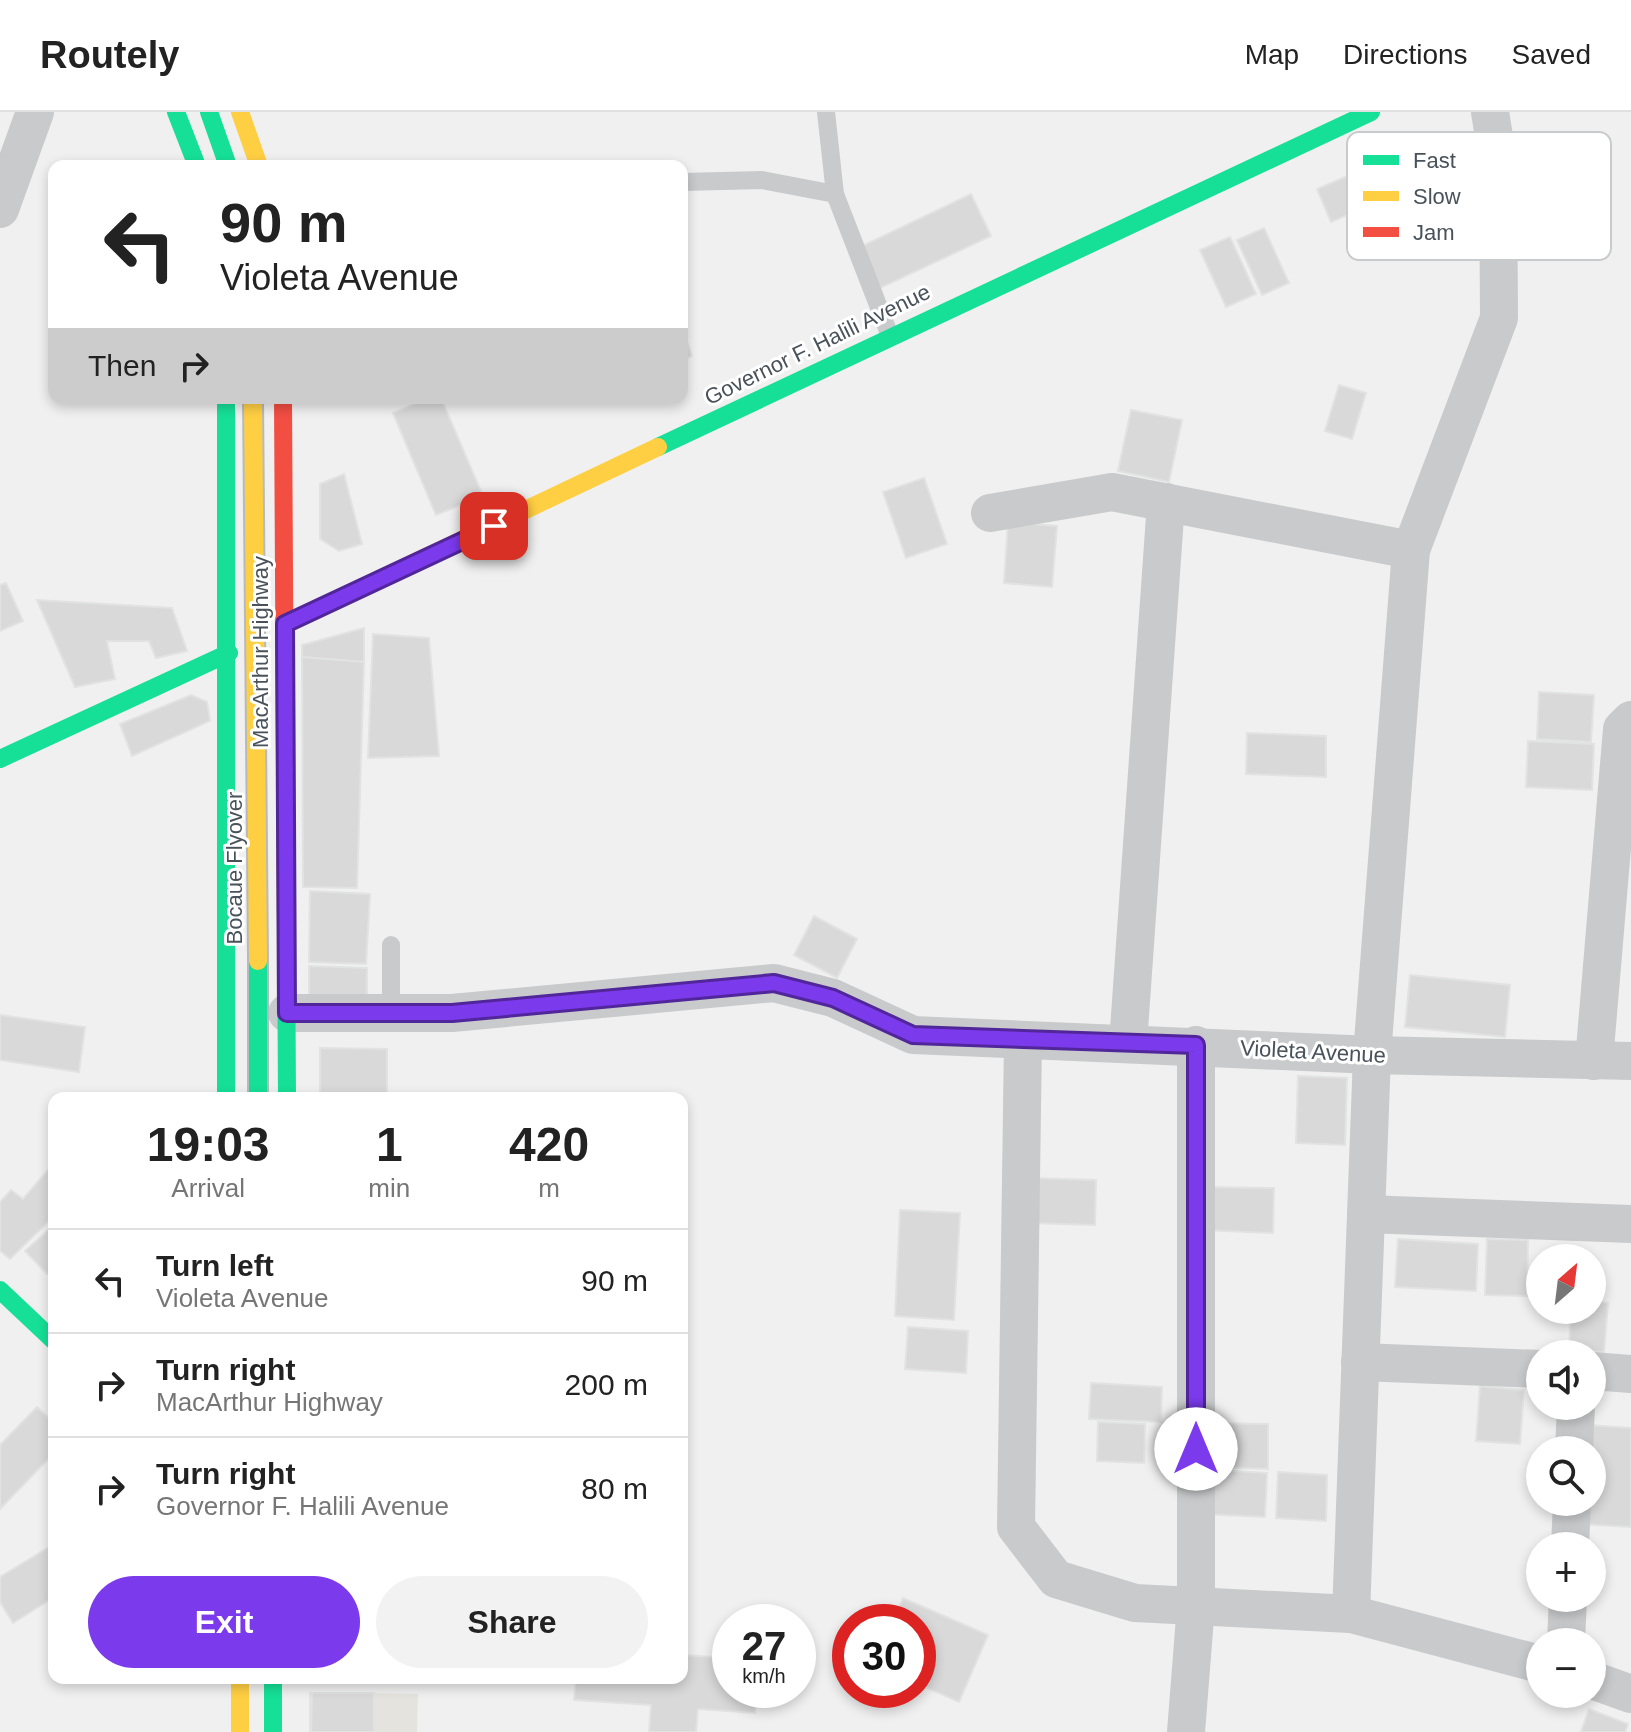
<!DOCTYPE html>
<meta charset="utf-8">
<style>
body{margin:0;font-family:Helvetica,sans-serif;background:#f2f2f2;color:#222;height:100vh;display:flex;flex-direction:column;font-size:30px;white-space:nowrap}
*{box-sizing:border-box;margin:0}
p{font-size:26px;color:#767676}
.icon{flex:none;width:44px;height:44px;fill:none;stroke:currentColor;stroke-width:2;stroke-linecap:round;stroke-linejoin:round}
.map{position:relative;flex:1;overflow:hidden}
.details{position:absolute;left:48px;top:980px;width:640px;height:592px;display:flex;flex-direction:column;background:#fff;border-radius:16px;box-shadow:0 4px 12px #0003}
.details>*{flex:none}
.banner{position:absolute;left:48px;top:48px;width:640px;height:244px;border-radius:16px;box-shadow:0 4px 12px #0003;background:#fff;color:#222;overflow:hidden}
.needle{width:52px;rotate:28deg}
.controls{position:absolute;left:1526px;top:1132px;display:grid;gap:16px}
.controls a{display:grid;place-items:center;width:80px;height:80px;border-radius:50%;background:#fff;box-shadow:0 4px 12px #0003;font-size:40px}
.speed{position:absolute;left:712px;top:1492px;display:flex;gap:16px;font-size:40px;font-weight:700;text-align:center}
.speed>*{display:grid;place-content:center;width:104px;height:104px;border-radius:50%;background:#fff;box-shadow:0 4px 12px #0003;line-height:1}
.speed small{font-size:20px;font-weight:400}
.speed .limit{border:12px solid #d22;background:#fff;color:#111}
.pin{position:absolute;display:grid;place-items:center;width:68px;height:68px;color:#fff;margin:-34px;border-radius:16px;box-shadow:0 4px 12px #0006}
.me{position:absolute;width:88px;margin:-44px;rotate:0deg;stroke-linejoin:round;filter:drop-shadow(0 0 6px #0008)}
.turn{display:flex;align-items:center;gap:28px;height:168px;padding:0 40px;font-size:36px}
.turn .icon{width:104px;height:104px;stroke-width:2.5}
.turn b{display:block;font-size:56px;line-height:68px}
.then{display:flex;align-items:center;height:76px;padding:0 40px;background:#0003;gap:16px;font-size:30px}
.eta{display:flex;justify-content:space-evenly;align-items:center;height:136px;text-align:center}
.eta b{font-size:48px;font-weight:700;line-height:56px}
.cta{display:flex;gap:16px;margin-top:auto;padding:16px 40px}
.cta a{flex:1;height:92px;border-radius:48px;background:#7c3aed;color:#fff;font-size:32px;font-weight:700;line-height:92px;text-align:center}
.cta a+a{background:#f2f2f2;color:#222}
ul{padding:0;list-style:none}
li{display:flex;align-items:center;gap:24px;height:104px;padding:0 40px;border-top:2px solid #e0e0e0}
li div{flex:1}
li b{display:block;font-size:30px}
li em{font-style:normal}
header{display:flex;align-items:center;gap:48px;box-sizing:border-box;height:112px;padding:0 40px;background:#fff;border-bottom:2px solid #e0e0e0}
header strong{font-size:38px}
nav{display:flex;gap:44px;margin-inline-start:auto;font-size:28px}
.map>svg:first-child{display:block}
.commercial{fill:#e5e3de}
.building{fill:#d9d9da;stroke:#e1e2e2;stroke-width:2}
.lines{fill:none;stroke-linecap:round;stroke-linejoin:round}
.lane{stroke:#c8cacb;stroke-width:18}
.street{stroke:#c8cacb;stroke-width:38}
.fast{stroke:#16e098;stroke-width:18}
.slow{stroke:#ffcf43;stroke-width:18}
.jam{stroke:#f24e42;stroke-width:18}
.fast-bridge-casing{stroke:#b6babe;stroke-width:22;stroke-linecap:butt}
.slow-bridge-casing{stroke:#b6babe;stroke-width:22;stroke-linecap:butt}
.fast-bridge{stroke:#16e098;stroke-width:18}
.slow-bridge{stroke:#ffcf43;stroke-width:18}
.route-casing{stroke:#51269a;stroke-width:20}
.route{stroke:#7c3aed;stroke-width:14}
.labels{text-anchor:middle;stroke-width:6;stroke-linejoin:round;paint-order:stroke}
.street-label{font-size:22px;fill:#49525a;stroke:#fff}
.key{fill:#fff;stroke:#c8cbce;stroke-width:2}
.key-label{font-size:22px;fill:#49525a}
</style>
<header>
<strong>Routely</strong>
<nav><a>Map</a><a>Directions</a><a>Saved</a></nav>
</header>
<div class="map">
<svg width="1631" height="1620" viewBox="0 0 1631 1620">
<rect width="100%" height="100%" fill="#f0f0f0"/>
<path class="commercial" d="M309,1580l109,2 -1,38h-108z"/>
<g class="building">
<path d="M1380,50l14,33 -63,27 -14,-33z"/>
<path d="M971,82l20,42 -113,53 -20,-41z"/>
<path d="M1264,116l25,55 -27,12 -25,-55z"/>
<path d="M1230,125l26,57 -30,13 -26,-57z"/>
<path d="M682,217l10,27 -10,4z"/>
<path d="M1339,273l27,8 -14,46 -27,-8z"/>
<path d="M428,286h13l42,98 -47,19 -43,-102z"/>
<path d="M1131,298l51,10 -13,62 -51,-11z"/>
<path d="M344,362l18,70 -23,7 -19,-12v-55z"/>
<path d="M924,366l23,66 -41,14 -23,-66z"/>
<path d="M1008,410l49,4 -5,61 -48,-4z"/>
<path d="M6,471l17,38 -23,10v-46z"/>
<path d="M37,488l135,8 15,43 -31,7 -7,-17h-42l8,38 -40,8z"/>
<path d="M364,516v34l-62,-5v-12z"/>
<path d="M373,522l56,4 10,118 -71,2z"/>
<path d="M302,545l62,5 -7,226 -54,-1z"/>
<path d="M1539,580l55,3 -3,47 -54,-3z"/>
<path d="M191,583l16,7 3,19 -78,35 -12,-32z"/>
<path d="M1247,621l79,3v41l-80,-3z"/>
<path d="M1528,629l66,3 -2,46 -66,-3z"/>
<path d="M310,779l60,3 -4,70 -57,-2z"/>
<path d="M814,804l43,23 -20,39 -43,-23z"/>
<path d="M309,854l58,2v29l-58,-2z"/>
<path d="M1410,863l100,10 -5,52 -100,-10z"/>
<path d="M0,903l85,12 -6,45 -79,-12z"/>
<path d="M320,936l67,1v49h-67z"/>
<path d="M1298,964l49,2 -2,67 -49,-2z"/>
<path d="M54,1051v53l-44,43 -10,-8v-49l11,-12 12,9z"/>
<path d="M1030,1066l66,2 -1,45 -66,-2z"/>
<path d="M1202,1075l72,1 -1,45 -72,-3z"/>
<path d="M900,1098l60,3 -6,107 -59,-4z"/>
<path d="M54,1113v44l-7,5 -22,-23z"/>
<path d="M1398,1127l80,5 -2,47 -81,-4z"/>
<path d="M1487,1127l41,1 -1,56 -42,-1z"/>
<path d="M1592,1189l16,2 -4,49 -35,-2 2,-40h21z"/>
<path d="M908,1215l60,4 -2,42 -61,-4z"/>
<path d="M1091,1271l71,4 -1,35 -72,-3z"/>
<path d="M1480,1274l44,4 -4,54 -44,-3z"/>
<path d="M37,1295l17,16v30l-54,56v-64z"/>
<path d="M1098,1310l47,2 -1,39 -47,-2z"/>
<path d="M1208,1311l60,1v45l-61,-2z"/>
<path d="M1588,1313l43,3v99l-49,-3 1,-22h9z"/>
<path d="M1203,1357l64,4 -2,44 -64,-3z"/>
<path d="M1278,1360l49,3 -1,46 -50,-3z"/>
<path d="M54,1432v53l-41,26 -13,-21v-25z"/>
<path d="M903,1486l85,37 -29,67 -41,-18v-62h-25z"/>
<path d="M682,1543l48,3v32h27l-2,23 -57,-4 -2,23h-47l2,-27 -77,-5 2,-22h106z"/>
<path d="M312,1581h62v39h-63z"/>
<path d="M1589,1597l39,15 -3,8h-44z"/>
</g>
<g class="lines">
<g class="lane">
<path d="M826,0l9,82 55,142"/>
<path d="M682,70l80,-2 73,14"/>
<path d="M391,833v69"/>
</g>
<g class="street">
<path d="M0,97l35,-97"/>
<path d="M990,401l122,-21 299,58"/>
<path d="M287,901h165l322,-30 59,15 80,37 459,20 259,6"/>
<path d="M1023,928l-7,487 40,52 79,24 216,11 189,50"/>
<path d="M1128,932l38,-542"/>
<path d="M1594,949l28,-332 9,-9"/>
<path d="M1366,1102l265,10"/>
<path d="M1360,1250l180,7"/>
<path d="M1592,1259l39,3"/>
<path d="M1574,1338l2,-44"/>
<path d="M1570,1434l2,-44"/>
<path d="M1351,1502l21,-559 39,-505 88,-232 -1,-156 -8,-50"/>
<path d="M1566,1530l2,-44"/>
<path d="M1592,1568l39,14"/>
<path d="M1186,1620l10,-127v-560"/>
</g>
<g class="fast">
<path d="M176,0l21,54"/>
<path d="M209,0l19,54"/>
<path d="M226,286v700"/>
<path d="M658,335l713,-335"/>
<path d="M0,647l229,-106"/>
<path d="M286,819l1,167"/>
<path d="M0,1178l54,51"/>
<path d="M273,1566v54"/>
</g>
<g class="slow">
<path d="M240,0l19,54"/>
<path d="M285,512l373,-177"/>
<path d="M240,1566v54"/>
</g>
<path class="jam" d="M283,286l3,533"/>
<defs>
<path id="fast-bridge" d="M258,986v-137"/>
<path id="slow-bridge" d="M253,286l5,563"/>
</defs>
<use href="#fast-bridge" class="fast-bridge-casing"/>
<use href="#slow-bridge" class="slow-bridge-casing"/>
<use href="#fast-bridge" class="fast-bridge"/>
<use href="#slow-bridge" class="slow-bridge"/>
</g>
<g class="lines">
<defs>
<path id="route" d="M494,414l-209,98 2,389h165l322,-30 59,15 80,37 283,10v404"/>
</defs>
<use href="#route" class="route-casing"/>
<use href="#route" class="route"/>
</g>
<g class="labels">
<g class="street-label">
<text transform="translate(817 232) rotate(-26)" y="8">Governor F. Halili Avenue</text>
<text transform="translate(260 540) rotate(-90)" y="8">MacArthur Highway</text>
<text transform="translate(234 756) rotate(-90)" y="8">Bocaue Flyover</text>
<text transform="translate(1313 939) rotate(3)" y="8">Violeta Avenue</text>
</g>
</g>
<rect x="1347" y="20" width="264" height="128" rx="12" class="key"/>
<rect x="1363" y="43" width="36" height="10" fill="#16e098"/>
<rect x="1363" y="79" width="36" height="10" fill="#ffcf43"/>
<rect x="1363" y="115" width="36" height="10" fill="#f24e42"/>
<g class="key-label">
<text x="1413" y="56">Fast</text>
<text x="1413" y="92">Slow</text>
<text x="1413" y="128">Jam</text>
</g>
</svg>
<div class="controls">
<a><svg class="needle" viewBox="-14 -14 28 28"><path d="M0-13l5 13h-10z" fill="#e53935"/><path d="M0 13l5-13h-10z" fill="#767676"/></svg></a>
<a><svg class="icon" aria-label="sound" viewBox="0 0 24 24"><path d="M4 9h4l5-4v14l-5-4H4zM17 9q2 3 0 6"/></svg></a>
<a><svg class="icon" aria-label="search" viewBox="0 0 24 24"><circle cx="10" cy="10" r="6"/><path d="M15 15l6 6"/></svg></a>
<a>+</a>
<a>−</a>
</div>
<div class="speed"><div>27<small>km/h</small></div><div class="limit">30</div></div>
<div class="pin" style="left:494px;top:414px;background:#d93025"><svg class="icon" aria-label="arrive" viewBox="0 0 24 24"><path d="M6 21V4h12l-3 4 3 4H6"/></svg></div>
<svg class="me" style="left:1196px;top:1337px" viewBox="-20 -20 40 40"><circle r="19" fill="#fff"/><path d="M0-13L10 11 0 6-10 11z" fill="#7c3aed"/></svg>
<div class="banner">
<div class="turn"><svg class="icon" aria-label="left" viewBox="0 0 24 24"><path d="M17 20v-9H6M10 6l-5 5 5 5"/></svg><div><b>90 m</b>Violeta Avenue</div></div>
<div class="then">Then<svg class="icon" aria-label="right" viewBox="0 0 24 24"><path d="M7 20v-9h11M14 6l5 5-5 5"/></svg></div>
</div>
<section class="details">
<div class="eta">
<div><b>19:03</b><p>Arrival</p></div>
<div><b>1</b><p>min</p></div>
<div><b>420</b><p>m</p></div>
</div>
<ul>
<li><svg class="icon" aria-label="left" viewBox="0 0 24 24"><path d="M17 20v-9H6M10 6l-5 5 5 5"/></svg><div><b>Turn left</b><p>Violeta Avenue</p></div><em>90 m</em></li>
<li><svg class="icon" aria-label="right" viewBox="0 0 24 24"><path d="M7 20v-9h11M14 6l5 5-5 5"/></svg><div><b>Turn right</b><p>MacArthur Highway</p></div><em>200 m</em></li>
<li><svg class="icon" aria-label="right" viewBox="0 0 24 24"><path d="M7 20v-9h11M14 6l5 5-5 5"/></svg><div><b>Turn right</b><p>Governor F. Halili Avenue</p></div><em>80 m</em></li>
</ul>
<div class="cta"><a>Exit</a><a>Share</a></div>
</section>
</div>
